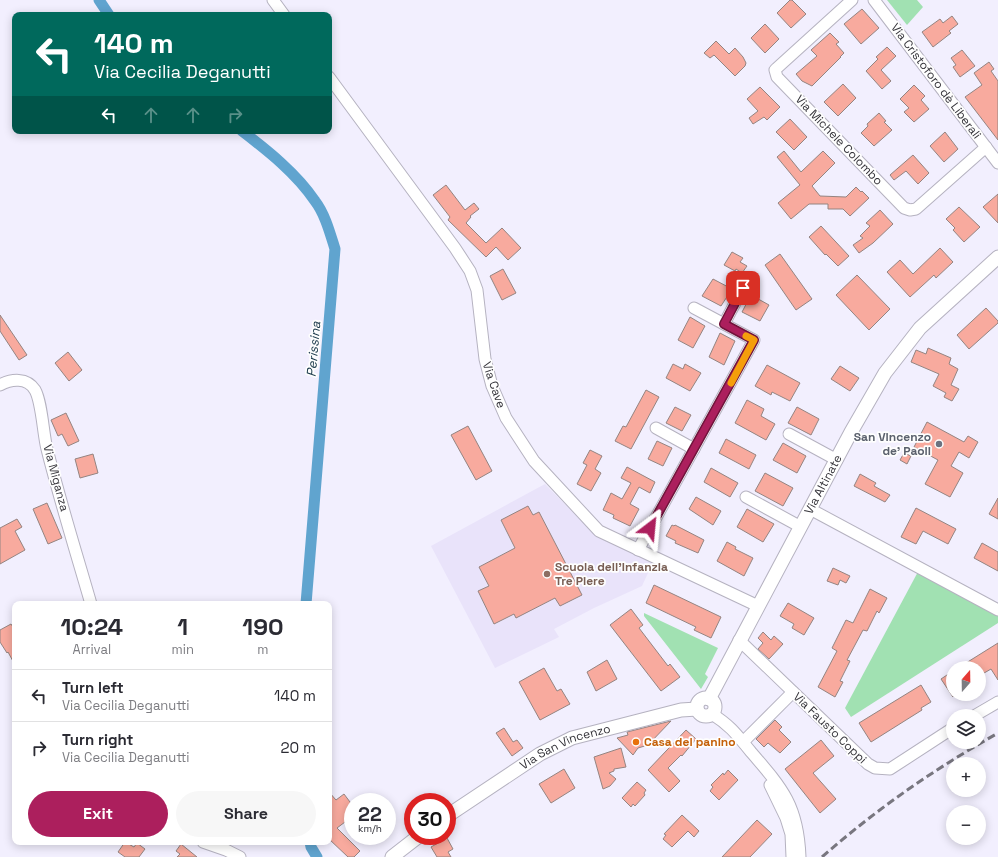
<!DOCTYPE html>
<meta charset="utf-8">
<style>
body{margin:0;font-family:"Space Grotesk",sans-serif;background:#f7f7f7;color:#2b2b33;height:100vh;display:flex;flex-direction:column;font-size:15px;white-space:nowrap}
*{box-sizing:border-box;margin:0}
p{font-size:13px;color:#7c7c81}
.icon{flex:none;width:22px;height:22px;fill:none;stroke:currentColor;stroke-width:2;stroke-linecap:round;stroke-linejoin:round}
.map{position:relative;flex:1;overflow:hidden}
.details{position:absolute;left:12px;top:601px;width:320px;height:244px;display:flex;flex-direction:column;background:#fff;border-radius:8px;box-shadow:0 2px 10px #0003}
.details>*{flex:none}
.hud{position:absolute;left:12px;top:12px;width:320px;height:122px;border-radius:8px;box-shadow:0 2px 10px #0003;background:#00695c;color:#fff;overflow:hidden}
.needle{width:26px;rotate:20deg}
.tools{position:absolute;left:946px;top:661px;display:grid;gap:8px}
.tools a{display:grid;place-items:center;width:40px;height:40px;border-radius:50%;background:#fff;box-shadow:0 2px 10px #0003;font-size:20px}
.speed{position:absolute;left:344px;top:793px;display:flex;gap:8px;font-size:20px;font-weight:700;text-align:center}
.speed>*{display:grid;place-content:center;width:52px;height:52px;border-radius:50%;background:#fff;box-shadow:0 2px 10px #0003;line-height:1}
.speed small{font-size:10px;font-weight:400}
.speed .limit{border:6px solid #d22;background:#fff;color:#111}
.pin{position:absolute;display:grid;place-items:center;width:34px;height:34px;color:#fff;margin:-17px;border-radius:8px;box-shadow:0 2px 6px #0006}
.me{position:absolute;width:44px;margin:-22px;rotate:29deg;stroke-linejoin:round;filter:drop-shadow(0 0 3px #0008)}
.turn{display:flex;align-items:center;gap:14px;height:84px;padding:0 16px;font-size:18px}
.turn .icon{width:52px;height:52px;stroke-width:2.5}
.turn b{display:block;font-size:28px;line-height:34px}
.lanes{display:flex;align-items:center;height:38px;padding:0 16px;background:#0003;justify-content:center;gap:20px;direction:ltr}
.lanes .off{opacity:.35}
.eta{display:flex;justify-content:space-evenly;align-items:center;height:68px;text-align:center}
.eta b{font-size:24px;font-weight:600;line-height:28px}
.action{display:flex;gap:8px;margin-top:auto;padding:8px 16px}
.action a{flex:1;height:46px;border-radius:24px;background:#ac1f5d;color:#fff;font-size:16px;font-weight:600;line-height:46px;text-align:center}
.action a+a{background:#f7f7f7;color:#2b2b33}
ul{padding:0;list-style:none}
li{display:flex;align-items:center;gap:12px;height:52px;padding:0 16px;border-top:1px solid #e1e1e2}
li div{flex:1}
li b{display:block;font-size:15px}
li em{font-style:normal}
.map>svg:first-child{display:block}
.built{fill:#e9e3fa}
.green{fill:#a1e1b2}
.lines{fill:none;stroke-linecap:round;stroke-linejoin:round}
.canal{stroke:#60a4cf;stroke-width:11}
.building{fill:#f8aa9e;stroke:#948481}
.minor-casing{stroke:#b5b2c0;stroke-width:13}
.tertiary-casing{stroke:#b5b2c0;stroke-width:15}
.minor{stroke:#fff;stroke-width:11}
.tertiary{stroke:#fff;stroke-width:13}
.rail{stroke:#78767f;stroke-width:3;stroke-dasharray:8 4;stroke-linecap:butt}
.route-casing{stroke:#70143c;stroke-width:10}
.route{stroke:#ac1f5d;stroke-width:7}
.slow{stroke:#f59e0b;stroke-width:7}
.worship-dot{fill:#6b7280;stroke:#fefefe;stroke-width:1.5}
.education-dot{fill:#8d6e63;stroke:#fefefe;stroke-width:1.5}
.food-dot{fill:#e8710a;stroke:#fefefe;stroke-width:1.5}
.labels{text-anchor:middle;stroke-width:3.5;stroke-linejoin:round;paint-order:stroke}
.street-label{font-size:12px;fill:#343339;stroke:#fefefe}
.worship-label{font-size:12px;font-weight:bold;fill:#5b616d;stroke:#fefefe;text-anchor:end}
.education-label{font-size:12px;font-weight:bold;fill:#785e54;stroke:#fefefe;text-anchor:start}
.food-label{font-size:12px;font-weight:bold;fill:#c56008;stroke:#fefefe;text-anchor:start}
.water-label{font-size:13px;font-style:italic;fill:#163547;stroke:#fefefe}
</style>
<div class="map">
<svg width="998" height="857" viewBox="0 0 998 857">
<rect width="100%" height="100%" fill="#f2effe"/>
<path class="built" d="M545,484l49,50 59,28 -11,24 -48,22 -40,21 5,8 -64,31 -64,-122z"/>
<g class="green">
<path d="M887,0h30l6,7 -16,18z"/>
<path d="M920,568l78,42v13l-147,94 -6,-9z"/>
<path d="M644,613l74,35 -13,26 3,3 -7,12 -57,-73z"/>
</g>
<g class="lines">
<g class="canal">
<path d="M99,0l10,15"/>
<path d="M242,131c26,20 54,42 73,70 10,13 15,32 20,48l-29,355"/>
<path d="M310,842l1,5 6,10"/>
</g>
</g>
<g class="building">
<path d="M790,0h2l14,14 -15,14 -14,-15z"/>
<path d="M862,9l17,19 -18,16 -17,-20z"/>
<path d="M952,16l6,8 -9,7 2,2 -18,14 -11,-15 18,-13 3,4z"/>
<path d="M765,24l14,15 -14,14 -14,-15z"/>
<path d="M830,33l9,9 -3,2 8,9 -4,4h1l-29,29 -10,-5 -6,-7 21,-18 -6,-6z"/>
<path d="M716,41l13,13 6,-6 8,9 3,6 -1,3 -10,10 -21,-21 -4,3 -6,-5z"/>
<path d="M887,47l9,9 -15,14 10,11 -9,8 -16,-18 12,-12 -2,-2z"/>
<path d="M962,50l13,16 -15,11 -7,-10 3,-2 -5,-7z"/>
<path d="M989,62l5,7 -3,2 7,10v59l-33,-43 17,-12 -8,-12z"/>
<path d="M843,84l13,14 -18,18 -14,-14z"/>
<path d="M914,85l11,11 -4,4 8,9 -15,13 -10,-10 5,-4 -9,-9z"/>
<path d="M760,87l20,20 -13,13 -3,-3 -11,7 -4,-6 9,-7 -11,-12z"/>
<path d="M879,113l7,8 -2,1 8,8 -18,16 -13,-13 7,-7 -1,-2z"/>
<path d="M790,119l17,18 -13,13 -18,-18z"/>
<path d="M945,132l13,17 -14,13 -14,-16z"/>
<path d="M784,151l17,21 22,-21 12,12 -23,23 8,10 26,1 10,-10 5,5 1,-1 7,7 -19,18 -7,-7h-15v-5h-19l-18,15 -13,-16 22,-18 -23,-28z"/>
<path d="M913,155l16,18 -11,11 -12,-13 -12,9 -4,-5z"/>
<path d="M446,185l19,25 9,-7 5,6 -9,7 1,1 -5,6 20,20 16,-15 19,20 -13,12 -12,-13 -10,10 -38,-37 2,-3 -17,-22z"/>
<path d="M998,194v29l-15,-16z"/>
<path d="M959,207l21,20 -16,15 -11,-12 2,-2 -9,-9z"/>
<path d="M880,210l13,14 -20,19 -14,10 -6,-8 10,-7 -3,-2 10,-10 -4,-3z"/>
<path d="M821,226l28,30 -11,10 -12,-12 -1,1 -16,-18z"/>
<path d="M940,248l13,14 -17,16 -2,-3 -24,22 -23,-25 13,-12 13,14z"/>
<path d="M732,252l11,6 -3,4 7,4 -5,7 -6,-4 -1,2 -11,-6z"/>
<path d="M780,254l32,45 -16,11 -31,-45z"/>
<path d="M503,269l13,24 -14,7 -12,-24z"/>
<path d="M857,275l33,34 -21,21 -33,-35z"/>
<path d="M713,279l19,10 -11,17 -19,-10z"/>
<path d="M751,295l18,10 -9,16 -18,-9z"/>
<path d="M986,308l12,13v2l-29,26 -12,-14z"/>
<path d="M0,315l27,40 -8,5 -19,-29z"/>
<path d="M690,317l15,9 -12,22 -15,-8z"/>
<path d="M720,333l15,8 -11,24 -15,-8z"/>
<path d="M928,348l23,10 -2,6 9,5 -7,16 8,4 -7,12 -8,-4 2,-4 -13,-7 6,-12 -28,-12 5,-12 10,4z"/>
<path d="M68,352l14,18 -13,11 -14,-18z"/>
<path d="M673,364l10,5 2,-5 16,9 -11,18 -24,-13z"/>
<path d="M767,365l33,18 -10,18 -18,-9 -1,3 -16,-9z"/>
<path d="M840,366l19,12 -9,13 -19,-12z"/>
<path d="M646,390l13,7 -28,52 -16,-8 8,-15 3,1z"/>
<path d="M747,400l17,9 -3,7 14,8 -9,16 -31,-17z"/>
<path d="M675,407l16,8 -9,16 -16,-8z"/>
<path d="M797,407l22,12 -8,16 -23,-12z"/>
<path d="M66,413l13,28 -11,5 -6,-12 -4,2 -7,-16z"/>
<path d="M927,422l37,20 4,-6 10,6 -9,16 -10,-6 -8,14 12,7 -13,24 -25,-13 13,-24 -24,-13z"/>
<path d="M468,426l24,45 -16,9 -25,-45z"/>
<path d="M726,439l30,16 -7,14 -30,-16z"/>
<path d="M657,441l15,7 -9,18 -15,-7z"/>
<path d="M783,443l23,13 -9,17 -24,-13z"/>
<path d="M590,450l12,6 -7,13 6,4 -10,18 -14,-7 10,-19 -4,-2z"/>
<path d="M904,453l7,3 -4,8 -7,-4z"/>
<path d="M93,454l5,19 -18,5 -5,-19z"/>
<path d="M627,467l28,15 -5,11 -11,-6 -9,17 9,5 -9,17 -17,-8 1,-3 -11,-5 8,-17 11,6 9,-16 -10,-5z"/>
<path d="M711,468l27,15 -8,14 -26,-15z"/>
<path d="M765,473l28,15 -10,18 -28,-15z"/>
<path d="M860,474l16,9 -2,3 16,9 -5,7 -31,-16z"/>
<path d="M696,497l25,14 -8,14 -24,-16z"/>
<path d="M998,498v21l-9,-5z"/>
<path d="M47,503l15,35 -14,6 -15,-35z"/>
<path d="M528,506l5,9 6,-3 43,83 -22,11 -5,-8 -39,20 -2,-4 -20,10 -16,-33 11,-5 -10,-19 36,-19 -14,-28z"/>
<path d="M916,508l40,21 -8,15 -25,-13 -7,13 -15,-7z"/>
<path d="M747,509l27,15 -11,18 -26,-15z"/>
<path d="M17,519l5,8 -7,4 10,19 -25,14v-36z"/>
<path d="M672,525l2,1 1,-1 29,15 -6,13 -23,-10 1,-2 -10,-5z"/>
<path d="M727,542l9,5 -1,2 18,9 -9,18 -27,-15z"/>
<path d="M982,543l16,9v19l-24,-13z"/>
<path d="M833,568l17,8 -4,7 -6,-3 -2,5 -11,-4z"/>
<path d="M654,585l67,32 -10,21 -17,-8 2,-3 -50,-24z"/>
<path d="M870,589l17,9 -8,15 -2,-2 -10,20 -4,-1 -16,30 3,1 -10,20 3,1 -8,15 -17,-10 19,-36 -5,-3 14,-28 7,3z"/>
<path d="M788,603l26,15 -10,17 -12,-7 2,-4 -14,-8z"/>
<path d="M631,609l12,16 -4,3 29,38 2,-2 10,13 -19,14 -51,-66z"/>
<path d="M11,624l4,6v35l-7,-13 -1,1 -7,-11v-12z"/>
<path d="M763,632l8,8 3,-4 9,8 -14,15 -11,-10 5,-6 -5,-5z"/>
<path d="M998,643v37l-7,-11 -12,7v-8h-21z"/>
<path d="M607,660l10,19 -21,12 -9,-19z"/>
<path d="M544,668l13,23 4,-2 9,15 -30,16 -21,-38z"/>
<path d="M953,671v26l-12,-18z"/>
<path d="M921,685l10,17 -10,6 1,2 -51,32 -12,-19z"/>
<path d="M775,720l7,7 -3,3 12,12 -11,11 -12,-10 -4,4 -8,-8z"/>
<path d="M671,721l-23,24 -10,3 -5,7 -16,-17 11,-3 -1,-3z"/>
<path d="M504,728l9,14 4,-2 6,8 -11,8 -16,-23z"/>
<path d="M686,730l10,9 -14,17 -1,-1 -13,13 12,13 -11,11 -21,-22z"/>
<path d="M821,740l13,16 -21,17 23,26 -16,14 -35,-44z"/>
<path d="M621,748l5,19 -12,2v2l-5,2 7,6 -6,7 -7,3 -9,-32z"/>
<path d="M564,769l11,19 -24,15 -12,-19z"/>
<path d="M728,770l10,10 -19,20 -9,-9 3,-4 -2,-2 12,-12 1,2z"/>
<path d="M637,782l9,8 -2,3 1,2 -10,11 -2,-2 -2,3 -9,-9z"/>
<path d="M329,792l7,8 8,-6 9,12v10l-16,12 23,23 -6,6h-6l-19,-18z"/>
<path d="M682,815l17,16 -5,6 -6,-6 -16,16 -9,-8 3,-4 -2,-1z"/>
<path d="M757,820l15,14 -22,23h-28z"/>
<path d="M447,838l6,11 -5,3 3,5h-14l-6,-10z"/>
<path d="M125,842l9,5 3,-4 8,6 -6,8h-14l-7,-5z"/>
<path d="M181,844l16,13h-20l3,-3 -4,-3z"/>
</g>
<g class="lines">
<defs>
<g id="minor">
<path d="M273,0l11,15"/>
<path d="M852,0l-75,68 -2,2 2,7 127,131 6,2 6,-1 70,-62"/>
<path d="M874,0l124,163"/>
<path d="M329,77l126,171 15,23 7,19 8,69 7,27 14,32 28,43 65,70 159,75"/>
<path d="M724,324l19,-36"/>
<path d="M0,385c11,-6 27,-8 35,5 7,12 8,44 12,59 13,52 29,103 44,155"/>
<path d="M656,428l38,21"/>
<path d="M789,434l48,26"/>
<path d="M746,497l55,30"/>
<path d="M810,509l188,101"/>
<path d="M638,550l116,-210 -60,-32"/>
<path d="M739,640l129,124 7,4 15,1 63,-41"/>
<path d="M712,714c19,12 25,21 39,38 32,37 47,54 49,105"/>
<path d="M974,716l24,-14"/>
<path d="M744,741l49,-49"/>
<path d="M770,785l16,33 5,16 1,23"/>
<path d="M203,842l23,8 14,7"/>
</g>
<g id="tertiary">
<circle cx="706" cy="707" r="9"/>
<path id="s1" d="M709,699l142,-267 34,-59 35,-45 78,-71"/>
<path id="s2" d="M447,816l93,-62 32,-16 109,-28 16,-1"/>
<path d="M392,857l27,-21"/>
</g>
</defs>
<use href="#minor" class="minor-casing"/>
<use href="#tertiary" class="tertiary-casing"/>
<use href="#minor" class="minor"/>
<use href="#tertiary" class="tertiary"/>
<path class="rail" d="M822,857c56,-49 111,-87 176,-124"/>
</g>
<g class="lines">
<defs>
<path id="route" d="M650,528l104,-188 -30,-16 19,-36"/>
</defs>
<use href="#route" class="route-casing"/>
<use href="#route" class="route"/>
<path class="slow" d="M731,383l23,-43 -8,-4"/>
</g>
<circle class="worship-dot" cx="939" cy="444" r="4"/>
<circle class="education-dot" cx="547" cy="574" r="4"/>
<circle class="food-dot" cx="636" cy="742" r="4"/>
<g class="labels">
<g class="street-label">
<text transform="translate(936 81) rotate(53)" y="4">Via Cristoforo dè Liberali</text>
<text transform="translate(839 140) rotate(46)" y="4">Via Michele Colombo</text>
<text transform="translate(494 385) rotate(71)" y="4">Via Cave</text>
<text transform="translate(56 478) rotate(75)" y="4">Via Miganza</text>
<text dy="4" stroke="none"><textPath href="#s1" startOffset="243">Via Altinate</textPath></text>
<text transform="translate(830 728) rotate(44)" y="4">Via Fausto Coppi</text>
<text dy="4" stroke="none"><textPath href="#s2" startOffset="138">Via San Vincenzo</textPath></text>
</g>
<g class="worship-label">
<text x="931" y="441">San Vincenzo<tspan x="931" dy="14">de' Paoli</tspan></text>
</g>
<g class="education-label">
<text x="555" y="571">Scuola dell'Infanzia<tspan x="555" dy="14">Tre Piere</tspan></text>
</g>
<g class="food-label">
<text x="644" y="746">Casa del panino</text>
</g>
<g class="water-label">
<text transform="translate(313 349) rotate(-85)" y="5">Perissina</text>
</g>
</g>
</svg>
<div class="tools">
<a><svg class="needle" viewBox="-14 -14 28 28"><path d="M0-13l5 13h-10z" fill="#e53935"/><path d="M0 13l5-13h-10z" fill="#7c7c81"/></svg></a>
<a><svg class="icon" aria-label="layers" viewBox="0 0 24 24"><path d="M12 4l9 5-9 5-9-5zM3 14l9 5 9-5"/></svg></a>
<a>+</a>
<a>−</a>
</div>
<div class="speed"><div>22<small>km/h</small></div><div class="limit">30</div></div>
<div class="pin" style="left:743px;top:288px;background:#d93025"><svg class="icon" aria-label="arrive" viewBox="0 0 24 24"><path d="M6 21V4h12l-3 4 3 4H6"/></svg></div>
<svg class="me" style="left:650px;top:528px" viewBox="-20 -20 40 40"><path d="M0-17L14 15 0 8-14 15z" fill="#ac1f5d" stroke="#fff" stroke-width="4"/></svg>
<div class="hud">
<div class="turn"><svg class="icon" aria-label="left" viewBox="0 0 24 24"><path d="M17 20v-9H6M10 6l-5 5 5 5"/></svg><div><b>140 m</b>Via Cecilia Deganutti</div></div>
<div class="lanes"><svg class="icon" aria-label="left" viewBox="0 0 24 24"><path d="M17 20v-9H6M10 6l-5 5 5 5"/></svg><svg class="icon off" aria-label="ahead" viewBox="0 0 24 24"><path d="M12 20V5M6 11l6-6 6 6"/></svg><svg class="icon off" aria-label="ahead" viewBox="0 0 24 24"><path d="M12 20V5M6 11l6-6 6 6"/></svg><svg class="icon off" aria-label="right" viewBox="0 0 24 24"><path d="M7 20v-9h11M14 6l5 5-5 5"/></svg></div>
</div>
<section class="details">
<div class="eta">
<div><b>10:24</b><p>Arrival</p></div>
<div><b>1</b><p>min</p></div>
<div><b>190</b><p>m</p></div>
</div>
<ul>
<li><svg class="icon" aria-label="left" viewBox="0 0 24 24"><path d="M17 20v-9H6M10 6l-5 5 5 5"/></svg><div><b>Turn left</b><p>Via Cecilia Deganutti</p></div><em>140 m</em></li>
<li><svg class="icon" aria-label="right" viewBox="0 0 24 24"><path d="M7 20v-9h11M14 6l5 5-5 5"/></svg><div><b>Turn right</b><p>Via Cecilia Deganutti</p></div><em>20 m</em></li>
</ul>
<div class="action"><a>Exit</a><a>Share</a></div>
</section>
</div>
